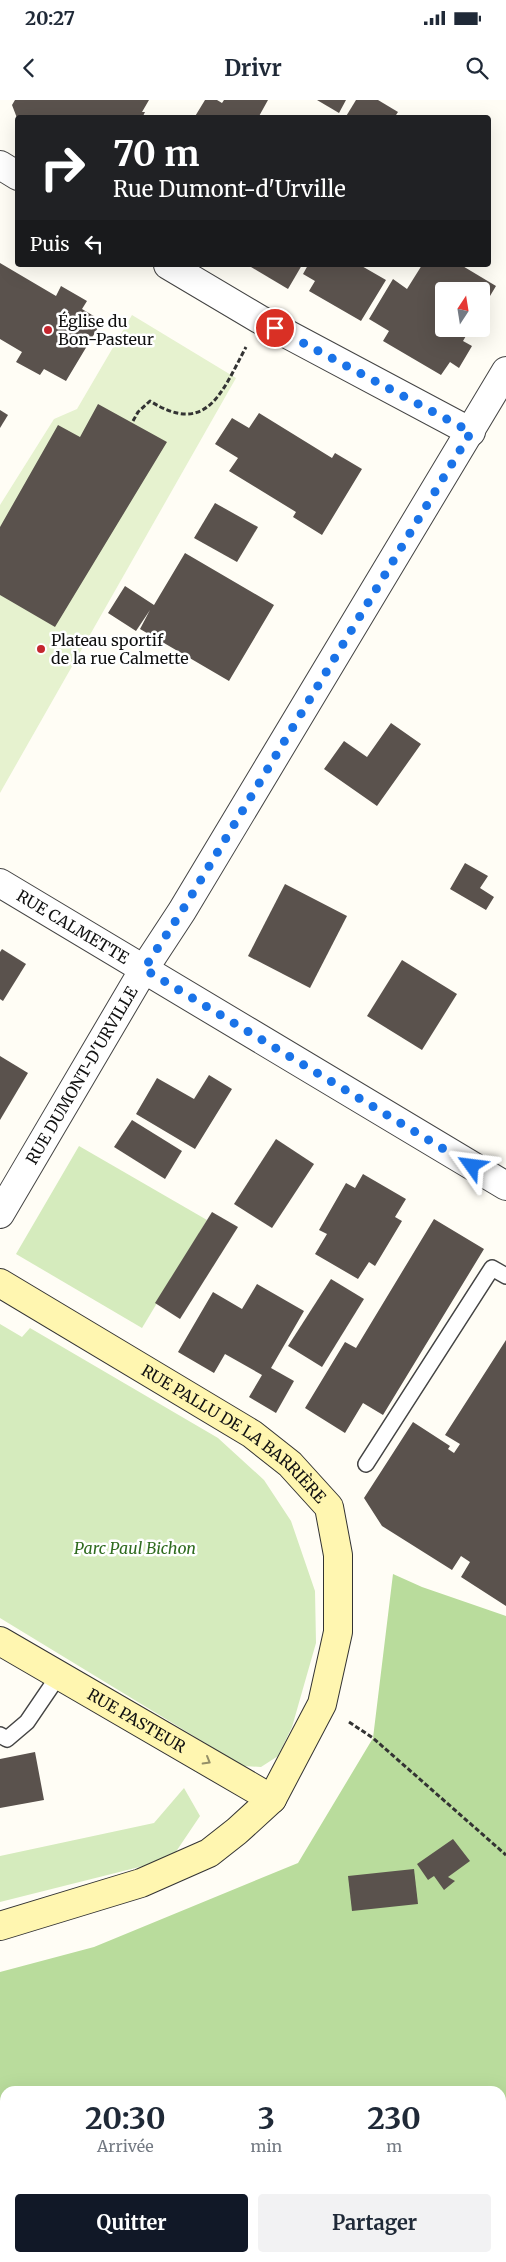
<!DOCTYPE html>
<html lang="fr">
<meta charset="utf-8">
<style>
body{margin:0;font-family:Merriweather,serif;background:#f2f2f3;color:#1f2937;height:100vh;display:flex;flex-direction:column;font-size:19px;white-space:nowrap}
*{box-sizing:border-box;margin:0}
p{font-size:16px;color:#747a83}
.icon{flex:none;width:28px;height:28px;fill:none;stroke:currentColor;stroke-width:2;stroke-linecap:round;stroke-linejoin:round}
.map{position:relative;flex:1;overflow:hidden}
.drawer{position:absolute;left:0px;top:1986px;width:506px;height:176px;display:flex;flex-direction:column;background:#fff;border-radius:15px 15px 0 0;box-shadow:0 5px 20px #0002}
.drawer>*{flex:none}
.guide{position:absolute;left:15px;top:15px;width:476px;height:152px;border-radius:5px;box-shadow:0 5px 20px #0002;background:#202124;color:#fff;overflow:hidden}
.needle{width:32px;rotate:12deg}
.buttons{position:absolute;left:435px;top:182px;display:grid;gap:10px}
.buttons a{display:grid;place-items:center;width:55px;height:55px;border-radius:5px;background:#fff;box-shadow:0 5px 20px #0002;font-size:25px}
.pin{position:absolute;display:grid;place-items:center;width:42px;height:42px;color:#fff;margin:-21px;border:2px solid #fff;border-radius:50%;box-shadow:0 1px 5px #0007}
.me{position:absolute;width:55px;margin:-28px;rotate:301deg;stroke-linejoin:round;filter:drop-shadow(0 0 4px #0008)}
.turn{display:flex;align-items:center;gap:18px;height:105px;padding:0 15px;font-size:22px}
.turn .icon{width:65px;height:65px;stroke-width:2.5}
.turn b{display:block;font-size:35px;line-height:42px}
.then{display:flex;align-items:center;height:48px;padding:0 15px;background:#0003;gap:10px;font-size:19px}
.eta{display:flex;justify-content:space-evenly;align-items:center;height:85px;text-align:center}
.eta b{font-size:30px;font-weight:700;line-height:35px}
.action{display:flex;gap:10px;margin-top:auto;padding:10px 15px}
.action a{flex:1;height:58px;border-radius:5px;background:#111827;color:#fff;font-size:20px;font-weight:700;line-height:58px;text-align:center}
.action a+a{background:#f2f2f3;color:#1f2937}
.status{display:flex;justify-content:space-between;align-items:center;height:35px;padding:0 25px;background:#fff;direction:ltr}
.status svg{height:14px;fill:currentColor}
header{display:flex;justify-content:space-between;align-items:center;height:65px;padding:0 15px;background:#fff;font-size:22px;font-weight:700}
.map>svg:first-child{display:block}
.green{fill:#d5ebbd}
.forest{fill:#b9dc9c}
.pitch{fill:#e6f2cf}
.building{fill:#5a524d}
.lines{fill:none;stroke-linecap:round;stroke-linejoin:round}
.lane-casing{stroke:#444;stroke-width:18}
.street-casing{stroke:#444;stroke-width:30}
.secondary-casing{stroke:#333;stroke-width:30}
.path{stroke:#333;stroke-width:3;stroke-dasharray:5 2.5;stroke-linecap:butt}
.lane{stroke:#fff;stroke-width:15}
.street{stroke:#fff;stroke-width:28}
.secondary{stroke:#fff6b0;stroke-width:28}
.oneway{stroke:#948f68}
.route{stroke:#1a73e8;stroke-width:9;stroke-dasharray:0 16.2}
.poi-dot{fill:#c4262e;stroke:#fff;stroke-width:2}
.labels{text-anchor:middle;stroke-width:5;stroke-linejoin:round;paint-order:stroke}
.poi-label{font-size:16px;fill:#111;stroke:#fff;text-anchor:start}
.street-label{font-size:16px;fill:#111;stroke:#fff}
.park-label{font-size:16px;font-style:italic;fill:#2f6b1f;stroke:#fff}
</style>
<div class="status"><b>20:27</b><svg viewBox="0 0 49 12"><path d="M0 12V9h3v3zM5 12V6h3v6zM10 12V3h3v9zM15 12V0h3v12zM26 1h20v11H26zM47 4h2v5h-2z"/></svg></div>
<header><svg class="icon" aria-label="back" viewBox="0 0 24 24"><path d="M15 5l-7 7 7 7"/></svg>Drivr<svg class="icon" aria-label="search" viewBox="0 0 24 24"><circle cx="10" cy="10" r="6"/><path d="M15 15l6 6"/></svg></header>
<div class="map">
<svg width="506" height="2162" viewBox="0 0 506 2162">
<rect width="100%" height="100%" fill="#fffdf5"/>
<g class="green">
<path d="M79,1046l128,74 -65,108 -126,-74z"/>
<path d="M0,1224l22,13 8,-9 188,110 46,42 27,41 24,70 1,52 -24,84 -14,29 -17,11 -18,-1 -243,-148z"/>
<path d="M184,1688l16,28 -29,43 -171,43v-46l154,-33z"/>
<path d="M5,2094v64h496v-50h5v54h-506v-67z"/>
</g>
<path class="forest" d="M393,1474l29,13 84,29v592h-5v-117h-496v103l-5,1v-223l94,-25 204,-84 75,-125z"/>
<path class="pitch" d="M132,215l104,63 -236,415v-288l54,-86 23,-10z"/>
<g class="building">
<path d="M15,0h134l-7,12h3l-3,6h-125l-5,-13z"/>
<path d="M205,0h12l5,3 2,-3h44l-10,18h-64z"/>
<path d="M317,0h29l-7,13z"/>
<path d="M356,0h22l20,12 -4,6h-49z"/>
<path d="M0,163l56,33 5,-10 26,15 -5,8 20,12 -36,60 -22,-12 -4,6 -24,-13 6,-10 -22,-13z"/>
<path d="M253,165h49l-14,24 -37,-22z"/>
<path d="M308,165h52l26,15 -25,41 -52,-30 6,-10 -12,-7z"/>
<path d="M422,165h39l35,21 -15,25v-20h-37v38h26l-7,12 9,5 -13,22 -9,-6 -9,13 -58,-34 6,-10 -20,-12 24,-40 14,10z"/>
<path d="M98,304l69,38 -112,185 -55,-32v-68l58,-102 22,12z"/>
<path d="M0,310l8,5 -8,13z"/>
<path d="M259,313l73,45 3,-5 27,16 -40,66 -29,-18 3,-5 -67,-41 9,-13 -23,-14 17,-26 17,10z"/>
<path d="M215,403l43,24 -21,35 -43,-24z"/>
<path d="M185,453l89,52 -45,76 -89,-52 10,-19 -14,21 -28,-18 17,-27 29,19z"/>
<path d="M391,623l30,21 -44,62 -53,-37 20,-28 23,16z"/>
<path d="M465,763l23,13 -8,12 14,9 -8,13 -36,-21z"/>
<path d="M285,784l62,32 -37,72 -62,-32z"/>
<path d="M2,849l24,15 -23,37 -3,-2v-47z"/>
<path d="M402,860l55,34 -35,56 -55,-34z"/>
<path d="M0,956l28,17 -28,47z"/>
<path d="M209,975l23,14 -37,60 -59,-35 21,-36 37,21z"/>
<path d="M132,1020l50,31 -17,28 -51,-32z"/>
<path d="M276,1039l38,25 -42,64 -38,-24z"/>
<path d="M363,1074l43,25 -11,18 7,4 -27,45 -6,-4 -11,17 -43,-25 12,-20 -8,-4 27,-47 9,5z"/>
<path d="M212,1112l26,15 -58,92 -25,-16z"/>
<path d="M434,1119l50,30 -101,166 -20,-12 -18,30 -40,-25 40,-66 11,6z"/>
<path d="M331,1179l33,20 -42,68 -34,-21z"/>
<path d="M257,1184l47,27 -33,57 23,13 -18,32 -27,-16 13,-22 -37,-21 -11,19 -36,-21 35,-60 29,17z"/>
<path d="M506,1240v266l-45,-29 9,-15 -9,-6 -9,14 -70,-44 -18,-28 49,-76 37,24 -2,3 6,4 6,-9 -15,-9z"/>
<path d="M35,1652l9,48 -44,8v-49z"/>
<path d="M453,1739l17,22 -22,16 7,4 -11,9 -10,-14 -6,4 -11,-16z"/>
<path d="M414,1769l4,35 -66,7 -4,-35z"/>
</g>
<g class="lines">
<defs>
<g id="lane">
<path d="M366,1364l126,-196 14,8"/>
<path d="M0,1635l7,4 20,-17 32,-47"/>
</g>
<g id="street">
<path d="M0,65l18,11"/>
<path d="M168,165l91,54 212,113"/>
<path id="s1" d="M0,783l506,303"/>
<path id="s2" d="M0,1114l144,-245 38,-58 324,-540"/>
</g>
<g id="secondary">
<path id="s3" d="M0,1183l252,151 38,30 39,43 9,48v77l-16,72 -50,95 -35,32 -28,22 -68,30 -141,43"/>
<path id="s4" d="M0,1541l272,158"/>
</g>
</defs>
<use href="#lane" class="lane-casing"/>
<use href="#street" class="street-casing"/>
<use href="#secondary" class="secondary-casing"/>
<g class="path">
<path d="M133,321l5,-9 12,-11c57,36 72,-9 96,-54"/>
<path d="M349,1622l24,16 133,117"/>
</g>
<use href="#lane" class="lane"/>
<use href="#street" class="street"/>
<use href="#secondary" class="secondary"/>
</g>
<defs><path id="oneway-chevron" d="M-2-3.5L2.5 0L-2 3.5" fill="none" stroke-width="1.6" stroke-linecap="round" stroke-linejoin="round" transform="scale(1.25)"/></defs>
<use class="oneway" href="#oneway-chevron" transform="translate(207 1661) rotate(30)"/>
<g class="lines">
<path class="route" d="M275,228l196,104 -289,479 -38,58 328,197"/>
</g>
<g class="poi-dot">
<circle cx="48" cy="230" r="5"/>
<circle cx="41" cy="549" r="5"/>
</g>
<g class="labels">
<g class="poi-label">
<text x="58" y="227">Église du<tspan x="58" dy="18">Bon-Pasteur</tspan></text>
<text x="51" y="546">Plateau sportif<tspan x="51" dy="18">de la rue Calmette</tspan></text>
</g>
<g class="street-label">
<text dy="6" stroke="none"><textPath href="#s1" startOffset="85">RUE CALMETTE</textPath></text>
<text dy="6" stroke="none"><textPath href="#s2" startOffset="161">RUE DUMONT-D'URVILLE</textPath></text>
<text dy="6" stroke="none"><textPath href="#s3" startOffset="279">RUE PALLU DE LA BARRIÈRE</textPath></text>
<text dy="6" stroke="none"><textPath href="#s4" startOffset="158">RUE PASTEUR</textPath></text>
</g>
<g class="park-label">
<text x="135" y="1454">Parc Paul Bichon</text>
</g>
</g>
</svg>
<div class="buttons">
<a><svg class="needle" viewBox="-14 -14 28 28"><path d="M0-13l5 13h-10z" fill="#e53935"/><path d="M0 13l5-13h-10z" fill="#747a83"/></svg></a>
</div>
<div class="pin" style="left:275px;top:228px;background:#d93025"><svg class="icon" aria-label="arrive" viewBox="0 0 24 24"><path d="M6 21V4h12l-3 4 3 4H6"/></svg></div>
<svg class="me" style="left:472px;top:1066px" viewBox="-20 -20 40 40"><path d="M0-17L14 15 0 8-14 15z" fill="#1a73e8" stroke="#fff" stroke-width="4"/></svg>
<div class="guide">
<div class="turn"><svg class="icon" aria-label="right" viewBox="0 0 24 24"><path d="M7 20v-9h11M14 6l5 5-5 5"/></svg><div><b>70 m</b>Rue Dumont-d'Urville</div></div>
<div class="then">Puis<svg class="icon" aria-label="left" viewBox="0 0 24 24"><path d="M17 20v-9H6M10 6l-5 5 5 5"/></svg></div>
</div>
<section class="drawer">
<div class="eta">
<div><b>20:30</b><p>Arrivée</p></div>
<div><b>3</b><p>min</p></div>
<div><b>230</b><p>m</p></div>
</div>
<div class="action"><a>Quitter</a><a>Partager</a></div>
</section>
</div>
